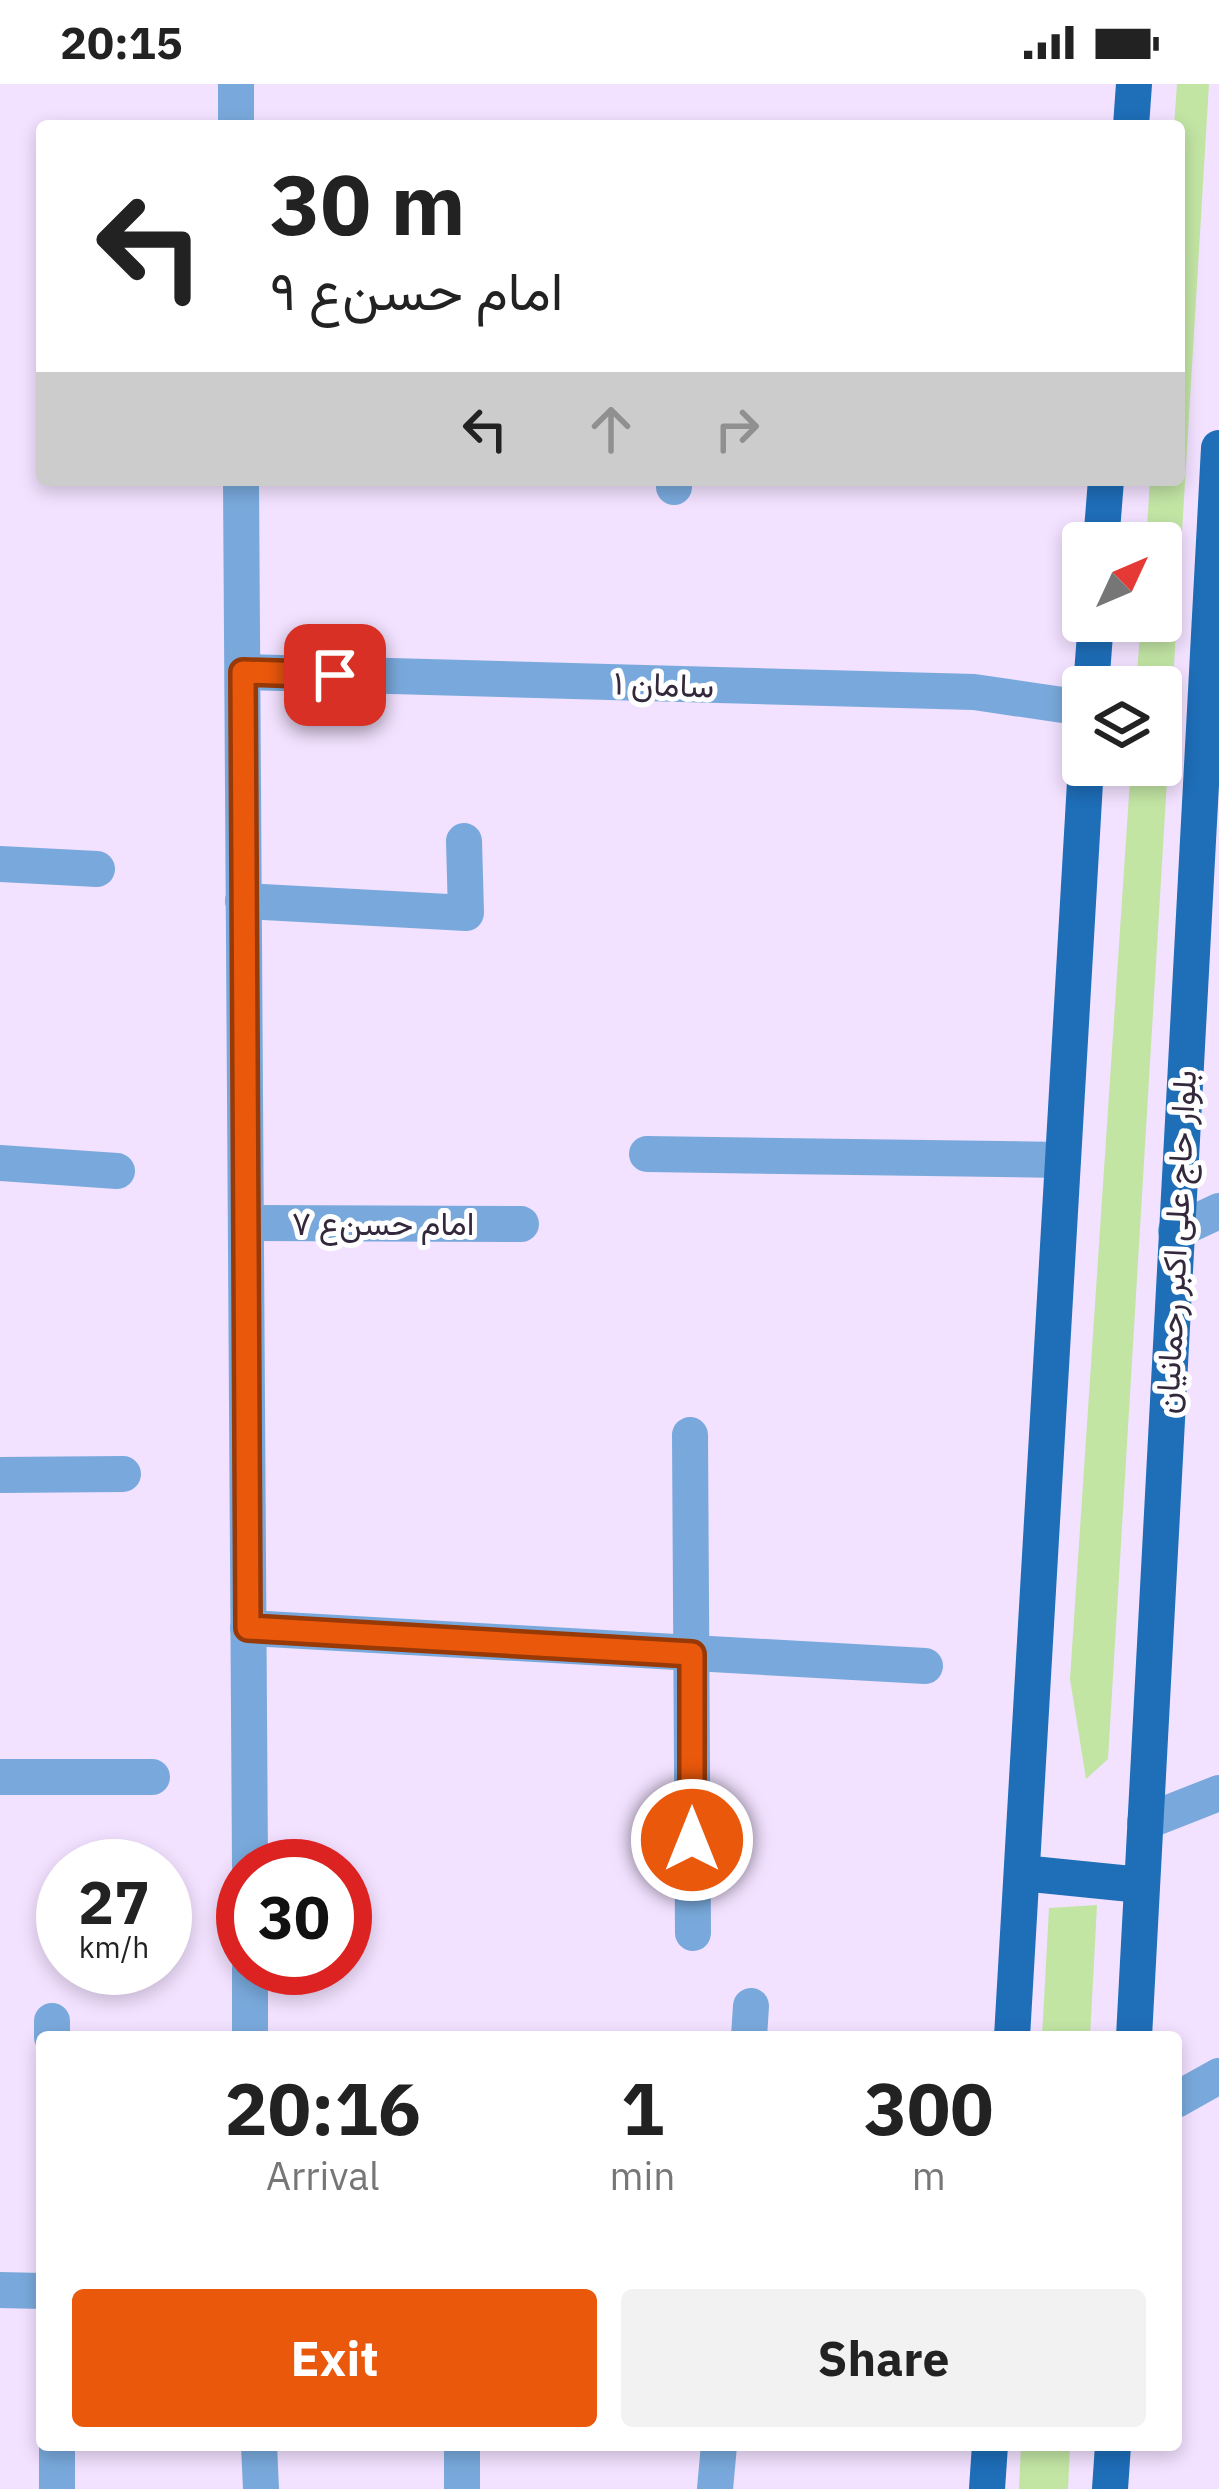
<!DOCTYPE html>
<meta charset="utf-8">
<style>
body{margin:0;font-family:"IBM Plex Sans",Vazirmatn,sans-serif;background:#f2f2f2;color:#222;height:100vh;display:flex;flex-direction:column;font-size:45px;white-space:nowrap}
*{box-sizing:border-box;margin:0}
p{font-size:39px;color:#767676}
.icon{flex:none;width:66px;height:66px;fill:none;stroke:currentColor;stroke-width:2;stroke-linecap:round;stroke-linejoin:round}
.map{position:relative;flex:1;overflow:hidden}
.details{position:absolute;left:36px;top:1947px;width:1146px;height:420px;display:flex;flex-direction:column;background:#fff;border-radius:12px;box-shadow:0 6px 18px #0003}
.details>*{flex:none}
.banner{position:absolute;left:36px;top:36px;width:1149px;height:366px;border-radius:12px;box-shadow:0 6px 18px #0003;background:#fff;color:#222;overflow:hidden}
.needle{width:78px;rotate:46deg}
.fabs{position:absolute;left:1062px;top:438px;display:grid;gap:24px}
.fabs a{display:grid;place-items:center;width:120px;height:120px;border-radius:12px;background:#fff;box-shadow:0 6px 18px #0003;font-size:60px}
.speed{position:absolute;left:36px;top:1755px;display:flex;gap:24px;font-size:60px;font-weight:700;text-align:center}
.speed>*{display:grid;place-content:center;width:156px;height:156px;border-radius:50%;background:#fff;box-shadow:0 6px 18px #0003;line-height:1}
.speed small{font-size:30px;font-weight:400}
.speed .limit{border:18px solid #d22;background:#fff;color:#111}
.pin{position:absolute;display:grid;place-items:center;width:102px;height:102px;color:#fff;margin:-51px;border-radius:24px;box-shadow:0 6px 18px #0006}
.me{position:absolute;width:132px;margin:-66px;rotate:0deg;stroke-linejoin:round;filter:drop-shadow(0 0 9px #0008)}
.turn{display:flex;align-items:center;gap:42px;height:252px;padding:0 36px;font-size:54px}
.turn .icon{width:156px;height:156px;stroke-width:2.5}
.turn b{display:block;font-size:84px;line-height:102px}
.lanes{display:flex;align-items:center;height:114px;padding:0 36px;background:#0003;justify-content:center;gap:60px;direction:ltr}
.lanes .off{opacity:.35}
.eta{display:flex;justify-content:space-evenly;align-items:center;height:204px;text-align:center}
.eta b{font-size:72px;font-weight:700;line-height:84px}
.cta{display:flex;gap:24px;margin-top:auto;padding:24px 36px}
.cta a{flex:1;height:138px;border-radius:12px;background:#ea580c;color:#fff;font-size:48px;font-weight:700;line-height:138px;text-align:center}
.cta a+a{background:#f2f2f2;color:#222}
.status{display:flex;justify-content:space-between;align-items:center;height:84px;padding:0 60px;background:#fff;direction:ltr}
.status svg{height:33px;fill:currentColor}
.map>svg:first-child{display:block}
.green{fill:#c2e5a4}
.lines{fill:none;stroke-linecap:round;stroke-linejoin:round}
.minor{stroke:#79a9dc;stroke-width:36}
.major{stroke:#1e6eb8;stroke-width:36}
.route-casing{stroke:#983908;stroke-width:30}
.route{stroke:#ea580c;stroke-width:21}
.labels{text-anchor:middle;stroke-width:10;stroke-linejoin:round;paint-order:stroke}
.street-label{font-size:33px;fill:#34293c;stroke:#fff}
</style>
<div class="status"><b>20:15</b><svg viewBox="0 0 49 12"><path d="M0 12V9h3v3zM5 12V6h3v6zM10 12V3h3v9zM15 12V0h3v12zM26 1h20v11H26zM47 4h2v5h-2z"/></svg></div>
<div class="map">
<svg width="1219" height="2405" viewBox="0 0 1219 2405">
<rect width="100%" height="100%" fill="#f2e1ff"/>
<g class="green">
<path d="M1177,0h32l-101,1675 -22,20 -16,-100 61,-914h30v-78h-25l5,-66h20v-78h-15l4,-63h29v-354h-5z"/>
<path d="M1097,1821l-7,132h-48l7,-129z"/>
<path d="M1021,2361h49l-2,44h-49z"/>
</g>
<g class="lines">
<g class="minor">
<path d="M236,0v42"/>
<path d="M241,396l9,1386"/>
<path d="M674,403v-7"/>
<path d="M243,588l731,20 109,16"/>
<path d="M0,780l97,5"/>
<path d="M243,817l223,12 -2,-72"/>
<path d="M647,1070l416,6"/>
<path d="M0,1079l117,8"/>
<path d="M246,1139l275,1"/>
<path d="M1176,1147l43,-20"/>
<path d="M690,1351l3,498"/>
<path d="M0,1391l123,-1"/>
<path d="M248,1544l677,38"/>
<path d="M0,1693h152"/>
<path d="M1145,1738l74,-29"/>
<path d="M250,1884v69"/>
<path d="M52,1937v16"/>
<path d="M749,1953l2,-31"/>
<path d="M1176,2016l43,-24"/>
<path d="M0,2206l42,1"/>
<path d="M259,2361l2,44"/>
<path d="M57,2405v-44"/>
<path d="M462,2405v-44"/>
<path d="M715,2405l4,-44"/>
</g>
<g class="major">
<path d="M1131,42l3,-42"/>
<path d="M1101,459l5,-63"/>
<path d="M1091,603l5,-66"/>
<path d="M1022,1789l119,12"/>
<path d="M1012,1953l74,-1272"/>
<path d="M1134,1953l85,-1589"/>
<path d="M987,2405l3,-44"/>
<path d="M1110,2405l3,-44"/>
</g>
</g>
<g class="lines">
<defs>
<path id="route" d="M335,591l-92,-3 5,956 444,26v186"/>
</defs>
<use href="#route" class="route-casing"/>
<use href="#route" class="route"/>
</g>
<g class="labels">
<g class="street-label">
<text transform="translate(664 600) rotate(2)" y="12">سامان ۱</text>
<text x="383" y="1151">امام حسن‌ع ۷</text>
<text transform="translate(1175 1158) rotate(-87)" y="12">بلوار حاج علی اکبر رحمانیان</text>
</g>
</g>
</svg>
<div class="fabs">
<a><svg class="needle" viewBox="-14 -14 28 28"><path d="M0-13l5 13h-10z" fill="#e53935"/><path d="M0 13l5-13h-10z" fill="#767676"/></svg></a>
<a><svg class="icon" aria-label="layers" viewBox="0 0 24 24"><path d="M12 4l9 5-9 5-9-5zM3 14l9 5 9-5"/></svg></a>
</div>
<div class="speed"><div>27<small>km/h</small></div><div class="limit">30</div></div>
<div class="pin" style="left:335px;top:591px;background:#d93025"><svg class="icon" aria-label="arrive" viewBox="0 0 24 24"><path d="M6 21V4h12l-3 4 3 4H6"/></svg></div>
<svg class="me" style="left:692px;top:1756px" viewBox="-20 -20 40 40"><circle r="17" fill="#ea580c" stroke="#fff" stroke-width="3"/><path d="M0-11L8 9 0 5-8 9z" fill="#fff"/></svg>
<div class="banner">
<div class="turn"><svg class="icon" aria-label="left" viewBox="0 0 24 24"><path d="M17 20v-9H6M10 6l-5 5 5 5"/></svg><div><b>30 m</b>امام حسن‌ع ۹</div></div>
<div class="lanes"><svg class="icon" aria-label="left" viewBox="0 0 24 24"><path d="M17 20v-9H6M10 6l-5 5 5 5"/></svg><svg class="icon off" aria-label="ahead" viewBox="0 0 24 24"><path d="M12 20V5M6 11l6-6 6 6"/></svg><svg class="icon off" aria-label="right" viewBox="0 0 24 24"><path d="M7 20v-9h11M14 6l5 5-5 5"/></svg></div>
</div>
<section class="details">
<div class="eta">
<div><b>20:16</b><p>Arrival</p></div>
<div><b>1</b><p>min</p></div>
<div><b>300</b><p>m</p></div>
</div>
<div class="cta"><a>Exit</a><a>Share</a></div>
</section>
</div>
